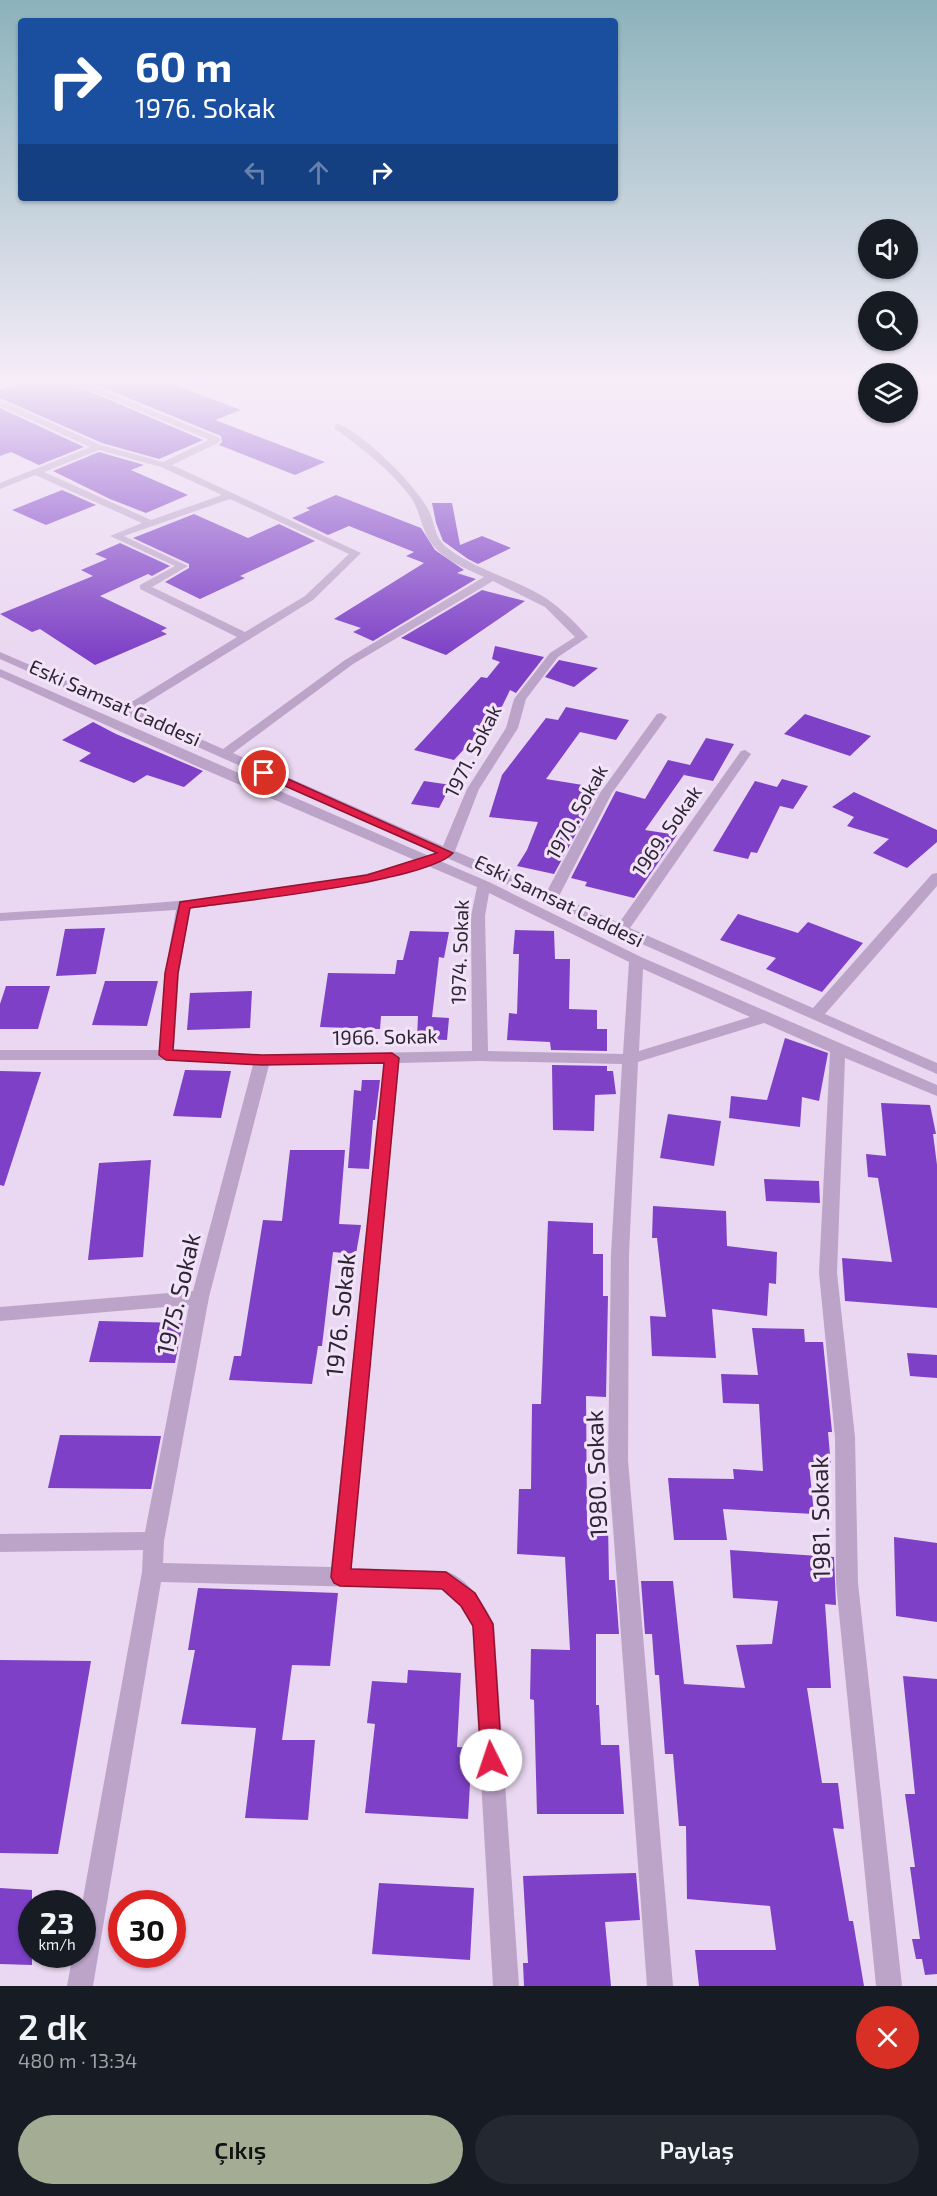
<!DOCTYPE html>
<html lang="tr">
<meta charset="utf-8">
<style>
body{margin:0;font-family:"Exo 2",sans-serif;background:#242831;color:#f1f3f6;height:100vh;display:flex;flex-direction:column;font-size:22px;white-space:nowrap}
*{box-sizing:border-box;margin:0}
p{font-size:20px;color:#9ea1a6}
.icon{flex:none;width:33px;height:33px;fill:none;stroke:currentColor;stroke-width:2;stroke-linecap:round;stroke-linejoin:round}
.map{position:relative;height:1986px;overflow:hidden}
.sheet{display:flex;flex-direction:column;background:#171b24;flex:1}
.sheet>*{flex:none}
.guide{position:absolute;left:18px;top:18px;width:600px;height:183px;border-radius:6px;box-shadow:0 2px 4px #0004;background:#1a4fa0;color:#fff;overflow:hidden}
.tools{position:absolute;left:858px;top:219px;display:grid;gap:12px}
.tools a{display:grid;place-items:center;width:60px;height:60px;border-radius:50%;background:#171b24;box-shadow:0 2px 4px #0004;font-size:30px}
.speed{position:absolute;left:18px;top:1890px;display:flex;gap:12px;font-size:30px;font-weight:700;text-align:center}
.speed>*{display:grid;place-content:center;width:78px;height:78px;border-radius:50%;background:#171b24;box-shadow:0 2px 4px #0004;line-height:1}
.speed small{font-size:15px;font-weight:400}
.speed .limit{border:9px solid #d22;background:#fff;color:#111}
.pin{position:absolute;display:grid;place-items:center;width:51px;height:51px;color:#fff;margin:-26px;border:3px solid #fff;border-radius:50%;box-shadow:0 2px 6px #0007}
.me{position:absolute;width:66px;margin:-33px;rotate:356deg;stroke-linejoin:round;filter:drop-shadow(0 0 4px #0008)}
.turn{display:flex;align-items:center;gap:21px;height:126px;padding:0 18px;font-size:27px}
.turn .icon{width:78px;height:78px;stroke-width:2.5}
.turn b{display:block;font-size:42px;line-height:51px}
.lanes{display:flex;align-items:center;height:57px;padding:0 18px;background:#0003;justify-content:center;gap:30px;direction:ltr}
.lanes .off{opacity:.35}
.round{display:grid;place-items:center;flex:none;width:63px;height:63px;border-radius:32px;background:#242831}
.overview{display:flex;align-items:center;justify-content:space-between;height:102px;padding:0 18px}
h1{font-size:36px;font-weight:600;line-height:45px}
.action{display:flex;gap:12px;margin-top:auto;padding:12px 18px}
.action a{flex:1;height:69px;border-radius:36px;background:#a4ac93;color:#111;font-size:24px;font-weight:600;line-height:69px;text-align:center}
.action a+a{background:#242831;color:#f1f3f6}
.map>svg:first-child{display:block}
.building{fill:#7d40c6}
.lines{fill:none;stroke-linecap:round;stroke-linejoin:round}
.minor{fill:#bca4c9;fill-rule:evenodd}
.route{fill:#e11d48;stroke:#92132f;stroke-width:1.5}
.labels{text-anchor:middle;stroke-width:6;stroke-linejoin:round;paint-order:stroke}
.street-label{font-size:20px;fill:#2d2534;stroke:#f3e3f9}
.near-street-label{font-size:24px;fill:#2d2534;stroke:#f3e3f9}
</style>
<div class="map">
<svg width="937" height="1986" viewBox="0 0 937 1986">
<rect width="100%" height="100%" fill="#ead7f1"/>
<g class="building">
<path d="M30,379h31l142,61 -44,19 -57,-16 -102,-45v-8z"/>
<path d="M82,379h76l83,31 -26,10 110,42 -30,13 -76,-30 3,-3 -1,-6z"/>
<path d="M0,408l84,39 -45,18 -28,-13 -11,4z"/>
<path d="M99,452l45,13 -13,5 57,25 -42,18 -36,-14 -57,-28z"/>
<path d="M62,490l34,15 -50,20 -34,-15z"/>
<path d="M336,495l85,33 14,22 29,20 -7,3 19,6 -103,62 -20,-9 8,-4 -27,-9 90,-56 -18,-7 8,-4 -65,-26 -21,9 -36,-17 18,-8 -4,-2z"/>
<path d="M432,503h20l8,42 22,-9 29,12 -33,16 -10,-5 -25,-18 -7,-18z"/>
<path d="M194,514l54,24 31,-14 36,17 -75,35 5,2 -45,21 -35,-17 24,-14v-4l-56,-26z"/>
<path d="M120,543l50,23 -18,10 -4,-2 -48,22 67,32 -6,3 6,3 -72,31 -55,-36 -8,3 -32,-18 93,-38 -12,-6 26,-11 -12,-5z"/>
<path d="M482,590l43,11 -79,54 -45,-17z"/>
<path d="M495,646l49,11 -28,36 -6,-3 -15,31h-5l-36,39 -40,-10 67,-73 6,1 13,-16 -8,-3z"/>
<path d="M559,660l39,8 -24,19 -29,-10z"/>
<path d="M566,707l63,13 -13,20 -36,-8 -34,47 55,9 -47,86 -37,-8 10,-16 11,-28 -49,-5 13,-42 44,-57 12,2z"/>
<path d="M805,714l66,22 -21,20 -66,-22z"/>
<path d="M93,722l23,12 87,37 -19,16 -37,-12 -13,8 -55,-22 12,-8 -29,-13z"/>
<path d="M706,738l28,6 -21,37 -29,-6 4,-6 -43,61 32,5 -43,63 -49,-12 2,-4 -16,-4 45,-87 29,8 23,-39 22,5z"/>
<path d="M782,779l26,7 -15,23 -13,-3 -23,47 -6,-1 -3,7 -35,-8 42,-70 22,6z"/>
<path d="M424,781l27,4 -12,23 -28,-4z"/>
<path d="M854,792l83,38v12l-30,26 -34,-15 16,-14 -42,-13 7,-9 -22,-10z"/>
<path d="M738,914l60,19 10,-11 55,21 -41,49 -56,-23 10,-11 -56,-18z"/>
<path d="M105,928l-9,46 -40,2 9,-47z"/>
<path d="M515,930l39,1 1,28h15l-1,50 28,1v19h10v22l-56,-1 -1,-8 -43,-2 2,-27 8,1 2,-60h-6z"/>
<path d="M410,931l39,1 -5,26 -5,-1 -7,60 17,1 -2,22 -30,-1 1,-23h-37l-1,13 -60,-2 8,-54 67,1 2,-14h6z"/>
<path d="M105,981h53l-11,45 -55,-1z"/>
<path d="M6,986h44l-12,43h-38v-25z"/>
<path d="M252,991l-2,37 -63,2 3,-37z"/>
<path d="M785,1038l43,15 -9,48 -17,-4 -2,30 -71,-9 2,-22 36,4z"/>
<path d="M552,1065l55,1v5h6l3,23 -21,1 -1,36 -41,-1z"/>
<path d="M185,1070l46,1 -10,47 -48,-2z"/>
<path d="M0,1071l41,1 -37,114 -4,-1z"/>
<path d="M362,1080h18l-5,40h-2l-4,49 -21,-1 6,-78 7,1z"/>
<path d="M881,1103l49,2 6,29h-3l4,31v143l-92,-7 -3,-43 50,4 -14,-84 -10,-1 -2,-23 20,2z"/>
<path d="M668,1114l53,7 -7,45 -54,-8z"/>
<path d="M290,1150h55l-6,74 22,1 -5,29 -23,-2 -11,94h-4l-6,38 -83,-4 5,-24h7l22,-136 19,1z"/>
<path d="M151,1160l-8,97 -55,3 11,-97z"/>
<path d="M764,1179l55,2 1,22 -54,-2z"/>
<path d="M653,1206l73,5 1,35 50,6 -1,32 -7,-1 -2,33 -55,-7 4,49 -64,-2 -2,-40 16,1 -9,-79h-5z"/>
<path d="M548,1221l45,2v31h10v42h5l-2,101 -20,-1 1,126 21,1 1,57h6l4,54h-23v71h3l2,40h18l5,69h-87l-3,-114 -4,-1 1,-50 39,1 -5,-93 -48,-3 2,-65h12l1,-85h9z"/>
<path d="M99,1321l84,2 -8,40 -86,-1z"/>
<path d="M752,1328l52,1 1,13h18l9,90h-4l3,34 -22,-2 5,50 -91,-5 4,31h-53l-6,-62 66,1 -1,-10 30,2 -4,-67 -36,-1 -2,-29 37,1z"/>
<path d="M907,1353l30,2v23l-27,-2z"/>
<path d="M60,1435l101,1 -10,53 -103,-1z"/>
<path d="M894,1537l43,6v79l-41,-6z"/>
<path d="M730,1550l104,7 2,48 -11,-1 6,84h-24l15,95h16l6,46 -11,-1 16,93h4l11,65h-165l-4,-36h81l-6,-44 -83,-7 -1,-73h-7l-6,-72h-8l-6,-79h-4l-3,-41h-7l-4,-53h32l11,103 61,4 -9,-43 36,-1 6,-43 -45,-3z"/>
<path d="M198,1588l140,5 -8,73 -38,-1 -10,75h33l-7,80 -63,-2 11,-90 -75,-4 14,-74h-7z"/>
<path d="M0,1660l91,1 -33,193 -58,-1z"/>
<path d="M408,1670l53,3 -4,74 15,1 -4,71 -103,-6 10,-89 -8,-1 5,-42 35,2z"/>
<path d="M903,1676l34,3v295l-12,1 -3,-16h-6l-4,-20h8l-10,-72h5l-10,-73h10z"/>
<path d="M636,1873l4,47 -35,2 6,64h-87l-1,-23h5l-5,-87z"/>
<path d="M379,1883l95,5 -4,72 -98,-6z"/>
<path d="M0,1888l32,2v75l-32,-1z"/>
</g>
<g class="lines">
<g class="minor">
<path d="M4,379h12l-16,8v-6z"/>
<path d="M63,379h12l145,59v4l-48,23 189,88 -48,47 -178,110 88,39 122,-89 139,-83c-20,-9 -49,-21 -58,-43 -6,-13 -7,-25 -16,-38 -21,-27 -48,-48 -75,-67v-4l3,-1c27,10 76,60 90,85 7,13 6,27 17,37 28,23 64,31 94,48 19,11 35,27 49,43l-30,20 -32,42 -8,29 -39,61 -24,62 92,40 53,-98 57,-79 4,-1 6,4 -55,76 -53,103 60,27 122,-172 4,-1 6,4 -121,174 183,80 119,-134 5,-1v13l-112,128 112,49v11l-490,-216 -7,3 49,21 152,75 296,128v11l-92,-38 -8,215 18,164 3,146 44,403h-26l-40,-403 -1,-146 -16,-164 11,-221 -66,-29 -126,39 -9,192 -1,206 45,526h-26l-39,-526 3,-206 11,-190 -142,-3 -81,2 -48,505 95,3c22,8 38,32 48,53l25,362h-26l-21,-360 -11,-19 -20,-18 -280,-7 -68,404h-26l6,-32h9v-50l60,-332 1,-22 -143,2v-18l145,-2 44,-227 -189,16v-14l193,-16 60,-226 -87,-5h-166v-10h159l6,-77 11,-63 -176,11v-8c138,-9 283,-14 417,-52l-214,-92 -203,-92v-8l429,187 7,-3 -436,-194v-7l125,54 112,-69 -97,-48v-4l35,-19 -65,-30 32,-13 -107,-48 -35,14v-6l90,-36 -90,-41v-6l101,45 62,17 46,-22zM99,450l62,17 61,28 -71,25 -107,-48zM230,499l119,55 -44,42 -60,36 -93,-45 36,-21 -64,-30zM493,581l52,26 30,30 -25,16 -36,46 -8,29 -39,61 -24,57 -210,-93 120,-89zM428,866l49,21 -6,29 1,135 -210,4 -88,-5 5,-77 11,-65 178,-25zM489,893l140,69 -6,92 -135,-3 -3,-135zM643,969l107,48 -111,34zM384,1063l-53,504 -168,-4 1,-22 45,-244 60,-232z"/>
<path d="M929,379h8v6z"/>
</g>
</g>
<linearGradient id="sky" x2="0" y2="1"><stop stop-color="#8bb2ba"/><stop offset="0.58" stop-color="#f6edf9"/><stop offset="1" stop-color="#f6edf9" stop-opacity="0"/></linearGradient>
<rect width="937" height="657" fill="url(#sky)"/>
<path class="route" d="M260,770h8l185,83c-28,29 -214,48 -263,55l-12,65 -5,77 89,5 130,-2 7,5 -48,511 95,3 29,21 18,31 9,136 -3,7 -8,3 -7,-3 -3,-7 -8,-134 -12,-20 -19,-17 -102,-3 -6,-3 -3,-6 53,-514 -122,2 -96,-5 -7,-5 6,-82 15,-71 187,-27 70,-22 -177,-78z"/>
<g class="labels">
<g class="street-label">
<text transform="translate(115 703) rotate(24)" y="7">Eski Samsat Caddesi</text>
<text transform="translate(473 751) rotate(-63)" y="7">1971. Sokak</text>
<text transform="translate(577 812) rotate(-61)" y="7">1970. Sokak</text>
<text transform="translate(667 831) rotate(-55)" y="7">1969. Sokak</text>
<text transform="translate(559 901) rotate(26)" y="7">Eski Samsat Caddesi</text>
<text transform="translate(460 952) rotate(-88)" y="7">1974. Sokak</text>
<text transform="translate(385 1037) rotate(-1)" y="7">1966. Sokak</text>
</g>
<g class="near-street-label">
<text transform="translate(179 1294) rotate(-77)" y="8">1975. Sokak</text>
<text transform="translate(341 1315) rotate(-84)" y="8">1976. Sokak</text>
<text transform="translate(597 1474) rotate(-92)" y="8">1980. Sokak</text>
<text transform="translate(821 1518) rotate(-91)" y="8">1981. Sokak</text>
</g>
</g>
</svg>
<div class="tools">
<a><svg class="icon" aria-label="sound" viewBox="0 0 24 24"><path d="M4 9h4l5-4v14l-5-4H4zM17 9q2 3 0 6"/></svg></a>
<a><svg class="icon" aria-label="search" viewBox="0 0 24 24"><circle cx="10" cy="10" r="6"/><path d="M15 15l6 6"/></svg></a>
<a><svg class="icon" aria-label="layers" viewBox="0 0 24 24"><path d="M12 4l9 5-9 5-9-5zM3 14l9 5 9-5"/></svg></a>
</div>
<div class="speed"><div>23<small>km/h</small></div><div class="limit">30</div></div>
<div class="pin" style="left:264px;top:773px;background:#d93025"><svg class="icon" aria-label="arrive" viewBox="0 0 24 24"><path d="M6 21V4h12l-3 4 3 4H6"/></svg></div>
<svg class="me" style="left:491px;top:1760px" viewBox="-20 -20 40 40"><circle r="19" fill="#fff"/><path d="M0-13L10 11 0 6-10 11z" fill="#e11d48"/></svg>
<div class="guide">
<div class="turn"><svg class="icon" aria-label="right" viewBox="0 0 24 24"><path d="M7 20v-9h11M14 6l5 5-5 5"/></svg><div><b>60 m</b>1976. Sokak</div></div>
<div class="lanes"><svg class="icon off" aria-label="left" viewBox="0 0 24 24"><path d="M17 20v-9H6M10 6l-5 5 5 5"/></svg><svg class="icon off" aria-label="ahead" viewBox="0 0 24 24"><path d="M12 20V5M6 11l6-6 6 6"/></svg><svg class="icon" aria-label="right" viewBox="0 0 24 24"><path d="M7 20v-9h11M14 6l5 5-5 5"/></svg></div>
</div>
</div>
<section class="sheet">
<div class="overview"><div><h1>2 dk</h1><p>480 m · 13:34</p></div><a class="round" style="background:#d93025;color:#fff"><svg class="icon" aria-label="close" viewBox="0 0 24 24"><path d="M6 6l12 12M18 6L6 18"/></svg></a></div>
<div class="action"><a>Çıkış</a><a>Paylaş</a></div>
</section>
